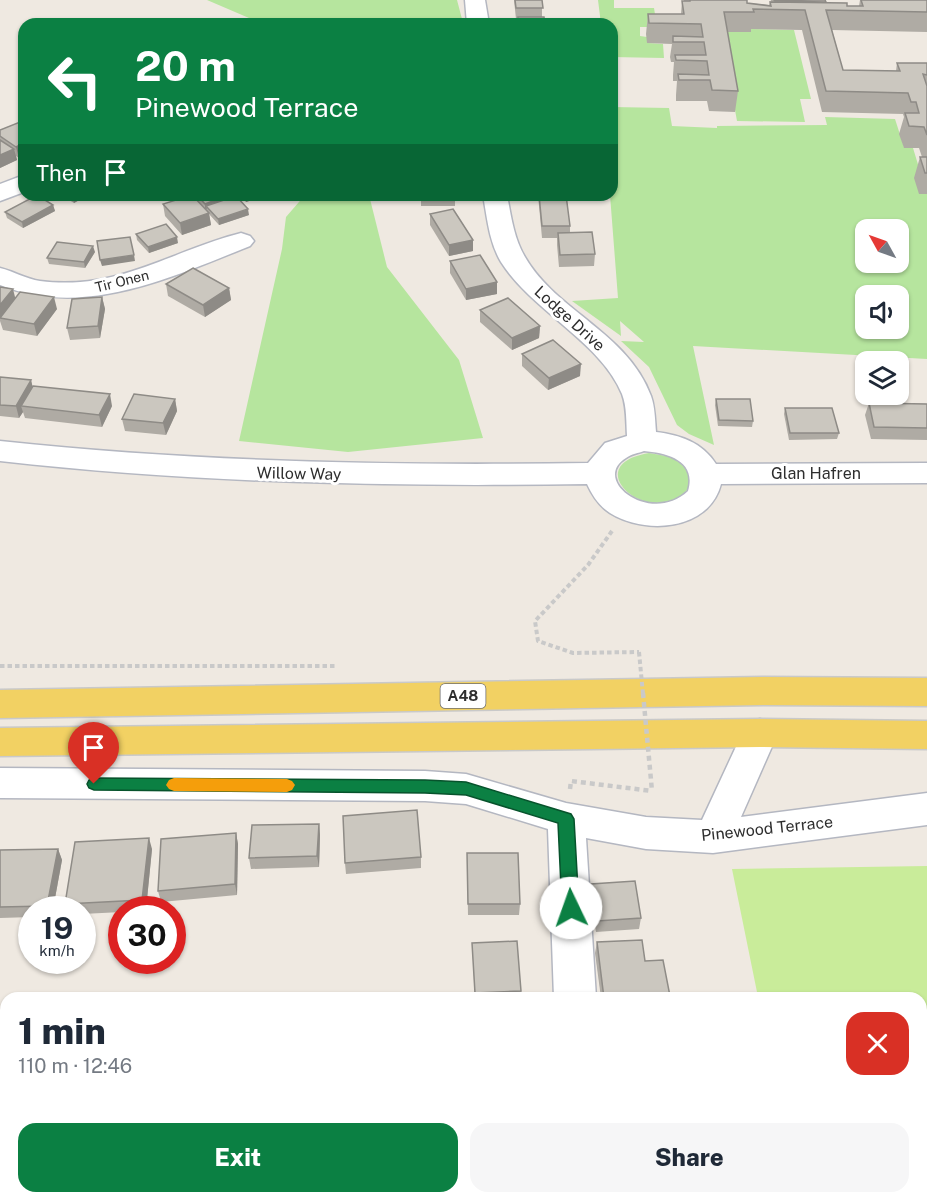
<!DOCTYPE html>
<meta charset="utf-8">
<style>
body{margin:0;font-family:"Public Sans",sans-serif;background:#f6f6f7;color:#1f2937;height:100vh;display:flex;flex-direction:column;font-size:22px;white-space:nowrap}
*{box-sizing:border-box;margin:0}
p{font-size:20px;color:#747a83}
.icon{flex:none;width:33px;height:33px;fill:none;stroke:currentColor;stroke-width:2;stroke-linecap:round;stroke-linejoin:round}
.map{position:relative;flex:1;overflow:hidden}
.side{position:absolute;left:0px;top:992px;width:927px;height:212px;display:flex;flex-direction:column;background:#fff;border-radius:18px 18px 0 0;box-shadow:0 2px 4px #0004}
.side>*{flex:none}
.hud{position:absolute;left:18px;top:18px;width:600px;height:183px;border-radius:18px;box-shadow:0 2px 4px #0004;background:#0b8043;color:#fff;overflow:hidden}
.needle{width:39px;rotate:310deg}
.fabs{position:absolute;left:855px;top:219px;display:grid;gap:12px}
.fabs a{display:grid;place-items:center;width:54px;height:54px;border-radius:12px;background:#fff;box-shadow:0 2px 4px #0004;font-size:30px}
.speed{position:absolute;left:18px;top:896px;display:flex;gap:12px;font-size:30px;font-weight:700;text-align:center}
.speed>*{display:grid;place-content:center;width:78px;height:78px;border-radius:50%;background:#fff;box-shadow:0 2px 4px #0004;line-height:1}
.speed small{font-size:15px;font-weight:400}
.speed .limit{border:9px solid #d22;background:#fff;color:#111}
.pin{position:absolute;display:grid;place-items:center;width:51px;height:51px;color:#fff;margin:-62px -26px;border-radius:50% 50% 50% 0;rotate:-45deg;box-shadow:0 0 6px #0007}
.pin .icon{rotate:45deg}
.me{position:absolute;width:66px;margin:-33px;rotate:357deg;stroke-linejoin:round;filter:drop-shadow(0 0 4px #0008)}
.turn{display:flex;align-items:center;gap:21px;height:126px;padding:0 18px;font-size:27px}
.turn .icon{width:78px;height:78px;stroke-width:2.5}
.turn b{display:block;font-size:42px;line-height:51px}
.then{display:flex;align-items:center;height:57px;padding:0 18px;background:#0003;gap:12px;font-size:22px}
.round{display:grid;place-items:center;flex:none;width:63px;height:63px;border-radius:18px;background:#f6f6f7}
.summary{display:flex;align-items:center;justify-content:space-between;height:102px;padding:0 18px}
h1{font-size:36px;font-weight:800;line-height:45px}
.button{display:flex;gap:12px;margin-top:auto;padding:12px 18px}
.button a{flex:1;height:69px;border-radius:18px;background:#0b8043;color:#fff;font-size:24px;font-weight:800;line-height:69px;text-align:center}
.button a+a{background:#f6f6f7;color:#1f2937}
.map>svg:first-child{display:block}
.green{fill:#b6e59e;fill-rule:evenodd}
.pitch{fill:#c9ec9a}
.lines{fill:none;stroke-linecap:round;stroke-linejoin:round}
.minor-casing{stroke:#b4b7c1;stroke-width:3}
.major-casing{stroke:#c9c9c9;stroke-width:3}
.path-far1{stroke:#c9c9c9;stroke-width:4;stroke-dasharray:4.5 3;stroke-linecap:butt}
.path{stroke:#c9c9c9;stroke-width:4.5;stroke-dasharray:5 4;stroke-linecap:butt}
.minor{fill:#fff;fill-rule:evenodd}
.major{fill:#f2d163;fill-rule:evenodd}
.path-bridge-far1{stroke:#c9c9c9;stroke-width:4;stroke-dasharray:4.5 3;stroke-linecap:butt}
.path-bridge{stroke:#c9c9c9;stroke-width:4.5;stroke-dasharray:5 4;stroke-linecap:butt}
.wall{fill:#afaba4}
.shaded-wall{fill:#8e8b86}
.building{fill:#cbc7bf;stroke:#8e8b86;stroke-width:1.5}
.route{fill:#0b8043;stroke:#07532c;stroke-width:1.5}
.slow{fill:#f59e0b}
.labels{text-anchor:middle;stroke-width:6;stroke-linejoin:round;paint-order:stroke}
.far-street-label{font-size:14px;fill:#2e2e2e;stroke:#fff}
.shield{fill:#fff;stroke:#6d6d6d;stroke-width:1.5}
.shield-label{font-size:15px;font-weight:bold;fill:#2e2e2e}
.street-label{font-size:16px;fill:#2e2e2e;stroke:#fff}
</style>
<div class="map">
<svg width="927" height="1202" viewBox="0 0 927 1202">
<rect width="100%" height="100%" fill="#efe9e1"/>
<g class="green">
<path d="M207,0h250l5,19 -76,2 -14,3h-109z"/>
<path d="M598,0h16v8h40l3,19h-17v9l7,1 1,6 15,1 1,14 -52,-1v-33h-11z"/>
<path d="M750,29l44,1 17,69h-11l5,23 -68,-1 -16,-89h29z"/>
<path d="M612,107l57,1 3,18 45,2v-2l110,-1 -2,-8 70,2 9,28 9,1 14,46v165l-234,-13 21,99 -25,-11 -12,-9 -28,-58 -28,-26 23,1 -24,-21 1,15 -49,-35 46,-3 -8,-103zM866,230h32v32h-32zM866,296h32v32h-32z"/>
<path d="M305,195h64l18,72 72,93 24,78 -135,14 -109,-11 43,-192 4,-32z"/>
<path d="M649,453l23,4 16,12 3,16c-33,51 -119,-19 -42,-32z"/>
</g>
<path class="pitch" d="M927,866v336h-128l-1,-5h123v-199l-163,-1 -26,-128z"/>
<g class="lines">
<defs>
<g id="minor">
<path d="M465,0h20l4,24h-22z"/>
<path d="M24,175v17l-24,9v-17z"/>
<path d="M483,195h24c4,21 7,44 18,62 31,54 103,76 126,139 4,11 4,24 5,36 24,3 46,10 60,32l211,-1v20l-206,1c-12,47 -76,51 -111,29 -11,-7 -18,-18 -23,-29 -196,3 -392,-1 -587,-23v-20c196,21 391,25 588,22l17,-20 22,-7c-1,-14 0,-29 -5,-42 -21,-52 -90,-83 -121,-132 -12,-20 -14,-45 -18,-67zM644,451c24,2 53,10 44,40 -37,35 -98,-11 -62,-33 5,-4 13,-5 18,-7z"/>
<path d="M241,233l9,3 4,5 -4,5c-78,31 -166,73 -250,39v-17c13,3 26,11 40,13 79,10 130,-30 201,-48z"/>
<path d="M760,719l13,4 5,10 -37,84 186,-24v32l-214,28 -67,-4 -60,-11 10,160h-42l-6,-169 -82,-25 -41,-3 -425,-3v-30l425,3 41,3 100,29 80,14 56,3 45,-97z"/>
<path d="M562,1197h46l1,5h-46z"/>
</g>
<g id="major">
<path d="M763,677l164,1v28l-164,-1 -763,13v-28z"/>
<path d="M760,719l167,2v28l-167,-2 -760,9v-28z"/>
</g>
</defs>
<use href="#minor" class="minor-casing"/>
<use href="#major" class="major-casing"/>
<g class="path-far1">
<path d="M612,531l-24,34 -53,56 3,20 35,12 66,-1"/>
<path d="M0,666h335"/>
</g>
<path class="path" d="M570,789l1,-8 81,10"/>
<use href="#minor" class="minor"/>
<use href="#major" class="major"/>
<path class="path-bridge-far1" d="M639,652l4,42"/>
<path class="path-bridge" d="M643,693l9,98"/>
</g>
<g class="wall">
<path d="M514,0h28v17l3,7h-28l1,-5h-2z"/>
<path d="M684,0h63v3l22,2 2,-5h54l1,2 21,4h12l1,-6h67v32l-95,-2 11,40 53,1 1,-8h30v131h-8l-5,-16 6,-21h2l-3,-9h-15l-5,-14 5,-17 -1,-3 -81,-2 -20,-82 -51,-1v3h-24l11,59 -3,21 -26,-1 -2,-10h-31v-6l1,-14h-4v-6l1,-13h-3l-1,-5 2,-13 -25,-1 -1,-9 2,-20h33l1,-13h2z"/>
<path d="M20,122l-1,36 -3,-2 1,4 -17,8v-38z"/>
<path d="M61,195h27l-14,8z"/>
<path d="M194,195h31l2,4 22,16 -30,10 -10,-11 2,11 -29,10 -17,-19 -2,-12 31,-6z"/>
<path d="M239,195h28l-21,7z"/>
<rect x="421" y="195" width="34" height="11"/>
<path d="M538,195h1l31,31v7l25,21 -1,12 -35,1 -2,-22v-7h-15z"/>
<path d="M53,205l2,6 -32,17 -16,-10 -2,-6z"/>
<path d="M430,214l43,26v11l-24,5 -19,-31z"/>
<path d="M136,234l42,9 -29,10 -12,-13z"/>
<path d="M95,252l-10,16 -36,-4 -2,-6z"/>
<path d="M450,261l47,21v12l-31,6 -16,-27z"/>
<path d="M166,284l63,4 2,12 -26,17 -37,-21z"/>
<path d="M0,287l15,11 42,11 -20,27 -34,-6 -3,-9z"/>
<path d="M102,297l3,12 -5,29 -30,2 -3,-12z"/>
<path d="M480,310l60,16 -1,12 -27,12 -32,-28z"/>
<path d="M522,354l58,22 -32,14 -26,-24z"/>
<path d="M0,377l31,3 1,7 80,19 -10,21 -77,-9 -2,-6 -4,6 -19,-2z"/>
<path d="M175,399l2,12 -11,24 -41,-4 -3,-12z"/>
<path d="M716,399l37,22 -1,6 -34,-1 -3,-21z"/>
<path d="M869,403l58,1v36l-56,-1 -6,-24z"/>
<path d="M785,408l54,25 -2,6 -48,1 -5,-26z"/>
<path d="M319,824l1,11 -1,32 -68,2 -2,-11z"/>
<path d="M236,833l2,11 -1,51 -76,7 -3,-11z"/>
<path d="M58,849l4,11 -9,49h-21v8l-32,1v-68z"/>
<path d="M152,849l-6,60h-24v3l-40,2v-5h-15l-2,-5z"/>
<path d="M467,853l53,51 -1,11h-51z"/>
<path d="M421,857v11l-75,6 -1,-11z"/>
<path d="M591,884l50,34 -2,11 -43,3 -6,-37z"/>
<path d="M597,942l48,19 25,35 -1,2h-68l-6,-45z"/>
<path d="M472,943l49,48v7h-46z"/>
<path d="M670,1197h54l1,5h-56z"/>
</g>
<g class="shaded-wall">
<path d="M24,143v13l-5,2 -3,-11z"/>
<path d="M14,149l3,11 -17,8v-13z"/>
<path d="M72,195h16l-14,8z"/>
<path d="M245,195h22l-21,7z"/>
<path d="M226,196l1,6 -21,4 1,3h-2v-5z"/>
<path d="M53,205l2,6 -32,17 -1,-6z"/>
<path d="M248,209l1,6 -30,10 -1,-6z"/>
<path d="M209,213l2,12 -29,10 -2,-12z"/>
<path d="M177,237l1,6 -29,10 -1,-6z"/>
<path d="M473,240v11l-24,5v-11z"/>
<path d="M93,246l2,6 -10,16 -1,-6z"/>
<path d="M134,255l1,6 -33,5 -2,-6z"/>
<path d="M497,282v12l-31,6v-11z"/>
<path d="M229,288l2,12 -26,17 -2,-12z"/>
<path d="M13,289l3,12 -16,17v-13z"/>
<path d="M54,297l3,12 -20,27 -3,-12z"/>
<path d="M102,297l3,12 -5,29 -2,-12z"/>
<path d="M540,326l-1,12 -27,12v-12z"/>
<path d="M581,364l-1,12 -32,14 1,-12z"/>
<path d="M31,380l3,12 -13,14 2,6 -4,6 -3,-12z"/>
<path d="M110,394l2,12 -10,21 -3,-12z"/>
<path d="M175,399l2,12 -11,24 -3,-12z"/>
<path d="M319,824l1,11 -1,32 -2,-11z"/>
<path d="M236,833l2,11 -1,51 -2,-11z"/>
<path d="M149,838l3,11 -6,60h-1l-3,-9z"/>
<path d="M58,849l4,11 -9,49h-5l-1,-3z"/>
</g>
<g class="building">
<path d="M515,0h27l1,8h-27z"/>
<path d="M690,0h57v3l24,3 -1,-4 77,1v3h16l-2,-6h66v12l-101,-2 17,60 57,1 -3,-8h30v12l-4,-1 4,12v49l-3,-8 -15,-1 -4,-13h14l-3,-11h-5l-3,-9 -82,-2 -21,-81 -52,-1 1,3h-30l14,79 -26,-1 -2,-10h-31l-1,-6 31,1 -2,-14 -31,-1 -1,-5h31l-2,-13h-31v-6l30,1 -2,-13 -52,-1 -1,-9h36l-2,-13h8z"/>
<path d="M774,0h51l1,2 -51,-1z"/>
<path d="M518,17h26l1,7h-27z"/>
<path d="M20,122l4,2v19l-8,4 -16,-11v-6z"/>
<path d="M0,140l14,9 -14,6z"/>
<path d="M920,157h7v16h-2z"/>
<path d="M37,195l16,10 -31,17 -17,-10z"/>
<path d="M192,195l17,18 -29,10 -17,-19z"/>
<path d="M197,195h28l1,1 -21,8z"/>
<path d="M539,195h27l4,31h-28z"/>
<path d="M236,196l12,13 -30,10 -12,-13z"/>
<path d="M453,209l20,31 -24,5 -19,-31z"/>
<path d="M166,224l11,13 -29,10 -12,-13z"/>
<path d="M592,232l3,22 -35,1 -2,-22z"/>
<path d="M130,237l4,18 -34,5 -3,-19z"/>
<path d="M57,242l36,4 -9,16 -37,-4z"/>
<path d="M480,255l17,27 -31,7 -16,-28z"/>
<path d="M193,268l36,20 -26,17 -37,-21z"/>
<path d="M0,287l13,2 -13,16z"/>
<path d="M20,292l34,5 -20,27 -34,-6z"/>
<path d="M102,297l-4,29 -31,2 5,-29z"/>
<path d="M508,298l32,28 -28,12 -32,-28z"/>
<path d="M553,340l28,24 -32,14 -27,-24z"/>
<path d="M0,377l31,3 -15,26 -16,-1z"/>
<path d="M33,386l77,8 -11,21 -78,-9z"/>
<path d="M134,394l41,5 -12,24 -41,-4z"/>
<path d="M716,399h34l3,22 -34,-1z"/>
<path d="M869,403l58,1v24l-53,-1z"/>
<path d="M785,408h47l7,25h-49z"/>
<path d="M417,810l4,47 -76,6 -2,-47z"/>
<path d="M319,824l-2,32 -68,2 3,-33z"/>
<path d="M236,833l-1,51 -77,7 3,-52z"/>
<path d="M149,838l-7,62 -77,4 10,-62z"/>
<path d="M58,849l-11,57 -47,1v-57z"/>
<path d="M467,853h51l2,51h-52z"/>
<path d="M635,881l6,37 -44,3 -6,-37z"/>
<path d="M642,940l3,21 18,-1 7,36 -34,2h-32l-7,-56z"/>
<path d="M517,941l4,50 -46,2 -3,-50z"/>
<path d="M672,1197h52l1,5h-52z"/>
</g>
<path class="route" d="M94,778l331,2 41,2 105,32 3,5 5,89 -3,5 -5,2 -6,-2 -3,-5 -4,-85 -92,-28 -41,-2 -331,-3 -5,-2 -2,-4 2,-4z"/>
<path class="slow" d="M174,778l113,1 5,2 3,4 -3,5 -5,2 -113,-1 -5,-2 -3,-4 3,-5z"/>
<g class="labels">
<g class="far-street-label">
<text transform="translate(122 281) rotate(-14)" y="5">Tir Onen</text>
</g>
<rect class="shield" x="440.5" y="684" width="45" height="24" rx="4.5"/>
<g class="shield-label">
<text x="463" y="701">A48</text>
</g>
<g class="street-label">
<text transform="translate(570 318) rotate(42)" y="6">Lodge Drive</text>
<text transform="translate(299 473) rotate(1)" y="6">Willow Way</text>
<text x="816" y="479">Glan Hafren</text>
<text transform="translate(767 828) rotate(-6)" y="6">Pinewood Terrace</text>
</g>
</g>
</svg>
<div class="fabs">
<a><svg class="needle" viewBox="-14 -14 28 28"><path d="M0-13l5 13h-10z" fill="#e53935"/><path d="M0 13l5-13h-10z" fill="#747a83"/></svg></a>
<a><svg class="icon" aria-label="sound" viewBox="0 0 24 24"><path d="M4 9h4l5-4v14l-5-4H4zM17 9q2 3 0 6"/></svg></a>
<a><svg class="icon" aria-label="layers" viewBox="0 0 24 24"><path d="M12 4l9 5-9 5-9-5zM3 14l9 5 9-5"/></svg></a>
</div>
<div class="speed"><div>19<small>km/h</small></div><div class="limit">30</div></div>
<div class="pin" style="left:94px;top:784px;background:#d93025"><svg class="icon" aria-label="arrive" viewBox="0 0 24 24"><path d="M6 21V4h12l-3 4 3 4H6"/></svg></div>
<svg class="me" style="left:571px;top:908px" viewBox="-20 -20 40 40"><circle r="19" fill="#fff"/><path d="M0-13L10 11 0 6-10 11z" fill="#0b8043"/></svg>
<div class="hud">
<div class="turn"><svg class="icon" aria-label="left" viewBox="0 0 24 24"><path d="M17 20v-9H6M10 6l-5 5 5 5"/></svg><div><b>20 m</b>Pinewood Terrace</div></div>
<div class="then">Then<svg class="icon" aria-label="arrive" viewBox="0 0 24 24"><path d="M6 21V4h12l-3 4 3 4H6"/></svg></div>
</div>
<section class="side">
<div class="summary"><div><h1>1 min</h1><p>110 m · 12:46</p></div><a class="round" style="background:#d93025;color:#fff"><svg class="icon" aria-label="close" viewBox="0 0 24 24"><path d="M6 6l12 12M18 6L6 18"/></svg></a></div>
<div class="button"><a>Exit</a><a>Share</a></div>
</section>
</div>
